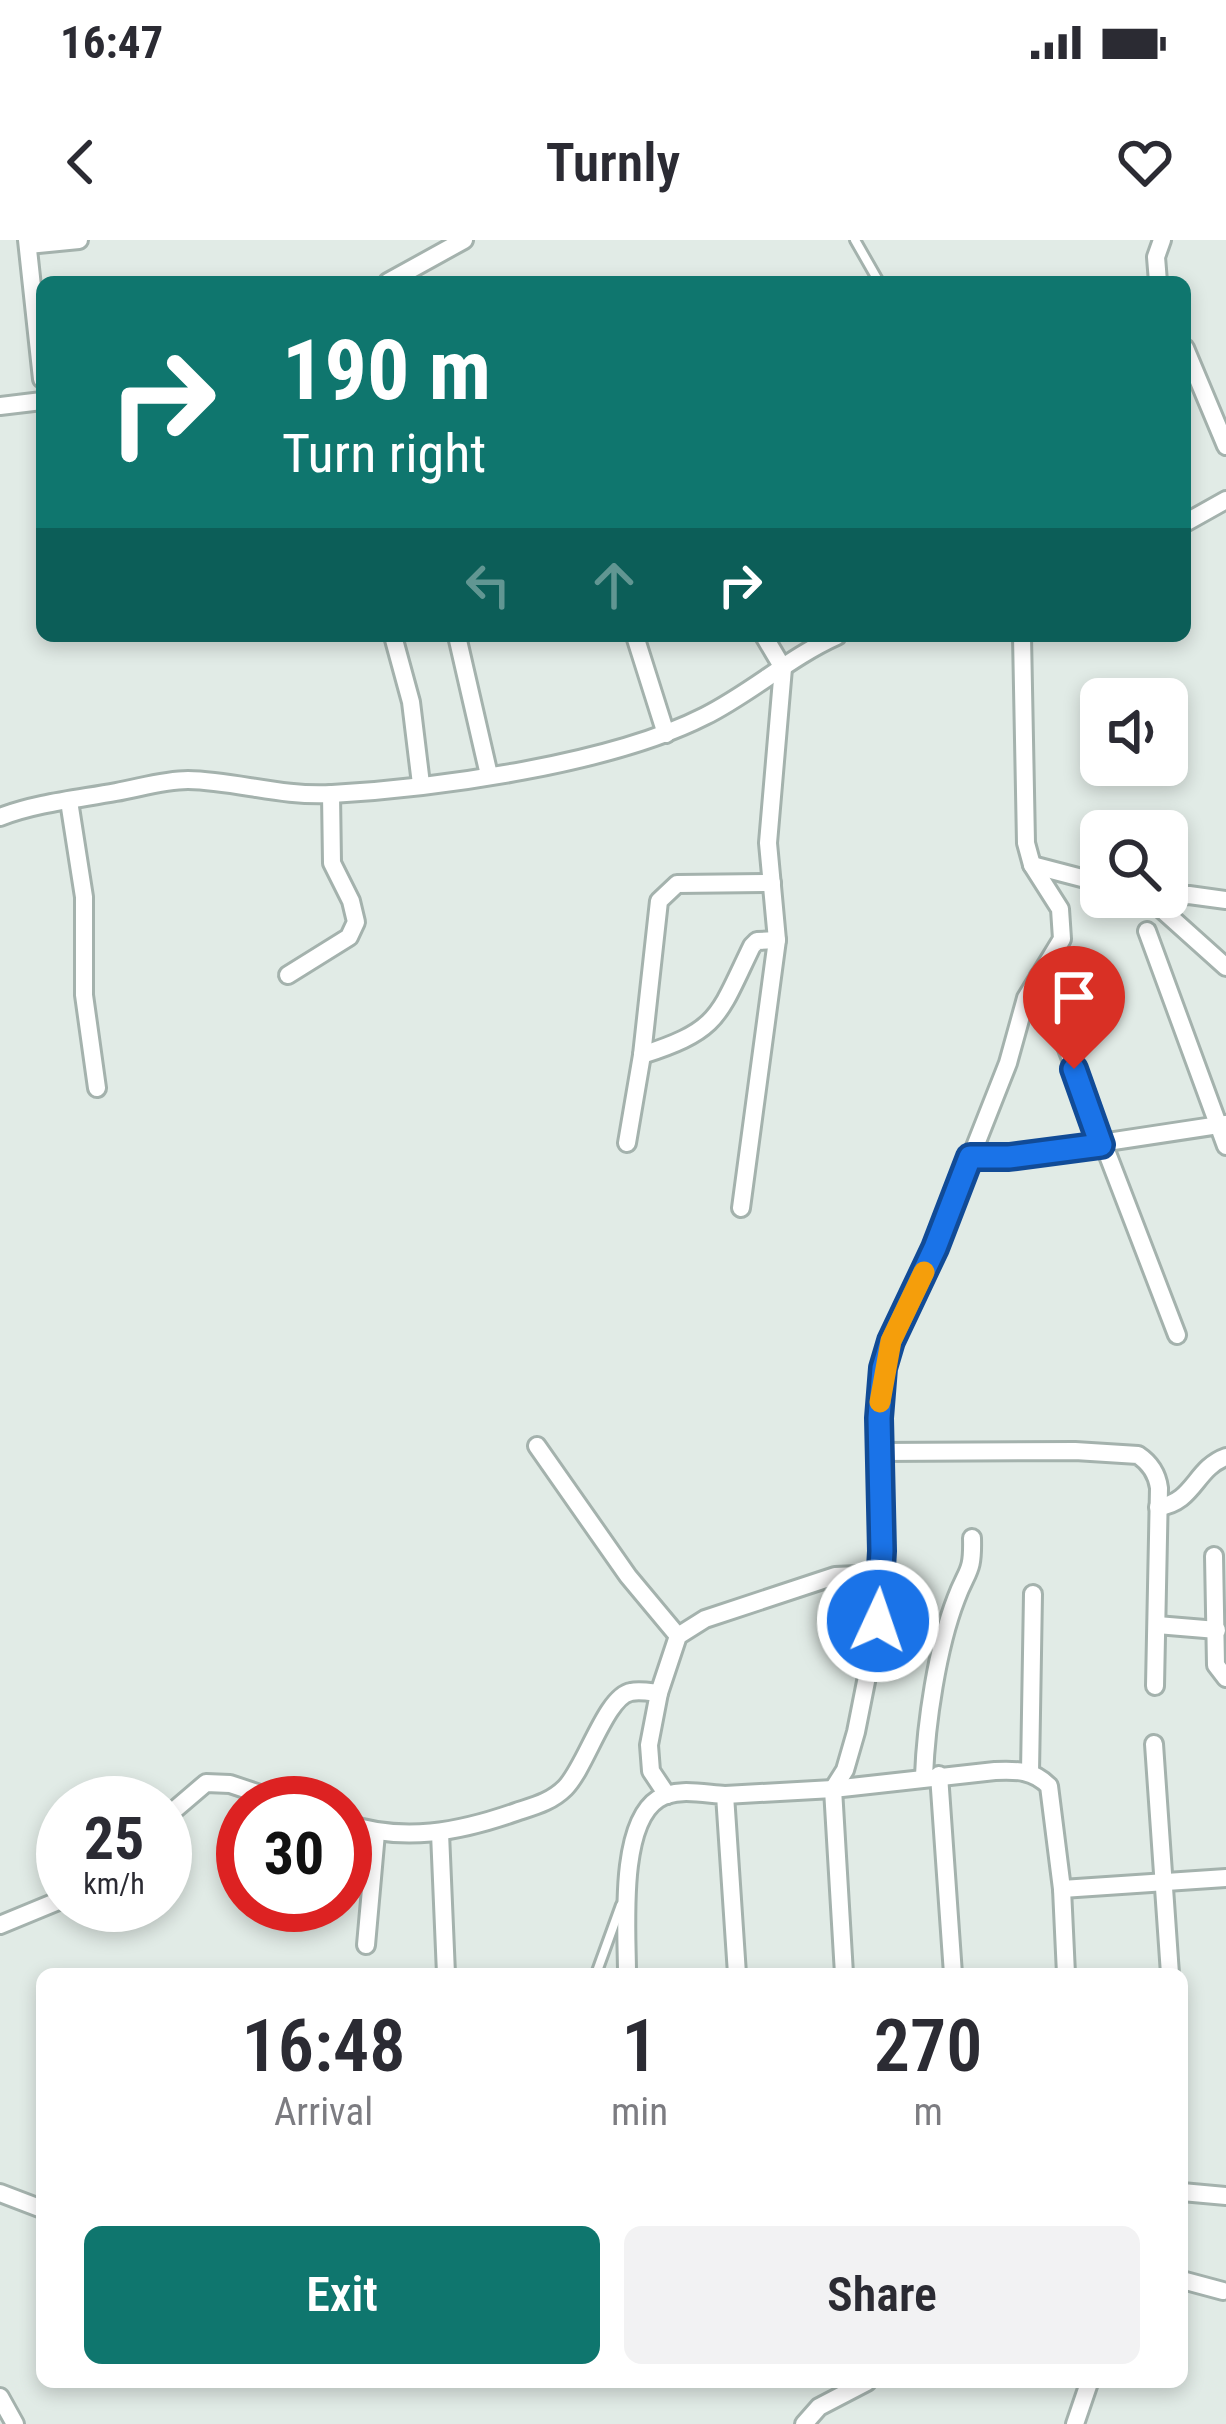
<!DOCTYPE html>
<style>
body{margin:0;font-family:"Roboto Condensed",sans-serif;background:#f2f2f3;color:#2b2b33;height:100vh;display:flex;flex-direction:column;font-size:45px;white-space:nowrap}
*{box-sizing:border-box;margin:0}
p{font-size:39px;color:#7c7c81}
.icon{flex:none;width:66px;height:66px;fill:none;stroke:currentColor;stroke-width:2;stroke-linecap:round;stroke-linejoin:round}
.map{position:relative;flex:1;overflow:hidden}
.sheet{position:absolute;left:36px;top:1728px;width:1152px;height:420px;display:flex;flex-direction:column;background:#fff;border-radius:18px;box-shadow:0 6px 18px #0003}
.sheet>*{flex:none}
.hud{position:absolute;left:36px;top:36px;width:1155px;height:366px;border-radius:18px;box-shadow:0 6px 18px #0003;background:#0f766e;color:#fff;overflow:hidden}
.tools{position:absolute;left:1080px;top:438px;display:grid;gap:24px}
.tools a{display:grid;place-items:center;width:108px;height:108px;border-radius:18px;background:#fff;box-shadow:0 6px 18px #0003;font-size:60px}
.speed{position:absolute;left:36px;top:1536px;display:flex;gap:24px;font-size:60px;font-weight:700;text-align:center}
.speed>*{display:grid;place-content:center;width:156px;height:156px;border-radius:50%;background:#fff;box-shadow:0 6px 18px #0003;line-height:1}
.speed small{font-size:30px;font-weight:400}
.speed .limit{border:18px solid #d22;background:#fff;color:#111}
.pin{position:absolute;display:grid;place-items:center;width:102px;height:102px;color:#fff;margin:-123px -51px;border-radius:50% 50% 50% 0;rotate:-45deg;box-shadow:0 0 12px #0007}
.pin .icon{rotate:45deg}
.me{position:absolute;width:132px;margin:-66px;rotate:3deg;stroke-linejoin:round;filter:drop-shadow(0 0 9px #0008)}
.turn{display:flex;align-items:center;gap:42px;height:252px;padding:0 48px;font-size:54px}
.turn .icon{width:156px;height:156px;stroke-width:2.5}
.turn b{display:block;font-size:84px;line-height:102px}
.lanes{display:flex;align-items:center;height:114px;padding:0 48px;background:#0003;justify-content:center;gap:60px;direction:ltr}
.lanes .off{opacity:.35}
.eta{display:flex;justify-content:space-evenly;align-items:center;height:204px;text-align:center}
.eta b{font-size:72px;font-weight:600;line-height:84px}
.button{display:flex;gap:24px;margin-top:auto;padding:24px 48px}
.button a{flex:1;height:138px;border-radius:18px;background:#0f766e;color:#fff;font-size:48px;font-weight:600;line-height:138px;text-align:center}
.button a+a{background:#f2f2f3;color:#2b2b33}
.status{display:flex;justify-content:space-between;align-items:center;height:84px;padding:0 60px;background:#fff;direction:ltr}
.status svg{height:33px;fill:currentColor}
header{display:flex;justify-content:space-between;align-items:center;height:156px;padding:0 48px;background:#fff;font-size:54px;font-weight:600}
.map>svg:first-child{display:block}
.lines{fill:none;stroke-linecap:round;stroke-linejoin:round}
.lane-casing{stroke:#a4b2ad;stroke-width:14}
.street-casing{stroke:#a4b2ad;stroke-width:22}
.lane{stroke:#fff;stroke-width:8}
.street{stroke:#fff;stroke-width:16}
.route-casing{stroke:#114b97;stroke-width:30}
.route{stroke:#1a73e8;stroke-width:21}
.slow{stroke:#f59e0b;stroke-width:21}
</style>
<div class="status"><b>16:47</b><svg viewBox="0 0 49 12"><path d="M0 12V9h3v3zM5 12V6h3v6zM10 12V3h3v9zM15 12V0h3v12zM26 1h20v11H26zM47 4h2v5h-2z"/></svg></div>
<header><svg class="icon" aria-label="back" viewBox="0 0 24 24"><path d="M15 5l-7 7 7 7"/></svg>Turnly<svg class="icon" aria-label="heart" viewBox="0 0 24 24"><path d="M12 20l-8-8c-3-5 5-10 8-4 3-6 11-1 8 4z"/></svg></header>
<div class="map">
<svg width="1226" height="2184" viewBox="0 0 1226 2184">
<rect width="100%" height="100%" fill="#e1ebe6"/>
<g class="lines">
<defs>
<g id="lane">
<path d="M855,0l24,42"/>
<path d="M596,1734l25,-69"/>
</g>
<g id="street">
<path d="M27,0l15,139"/>
<path d="M28,5l51,-5"/>
<path d="M388,42l76,-42"/>
<path d="M1158,42l-2,-25 6,-17"/>
<path d="M1185,108l41,98"/>
<path d="M0,166l42,-5"/>
<path d="M1185,283l41,-23"/>
<path d="M393,396l18,66 10,82"/>
<path d="M457,396l32,139"/>
<path d="M635,396l31,98"/>
<path d="M69,561l15,96v98l13,93"/>
<path d="M0,577c36,-14 78,-18 116,-25 23,-4 48,-12 72,-12 49,1 92,17 144,14 106,-6 279,-30 373,-78 46,-23 85,-59 132,-80"/>
<path d="M1032,625l69,18"/>
<path d="M1148,657l78,70"/>
<path d="M1152,659l37,-4 37,5"/>
<path d="M1147,691l79,215"/>
<path d="M288,735l61,-38 7,-15 -5,-21 -19,-38 -1,-69"/>
<path d="M1039,736l138,359"/>
<path d="M642,815c78,-25 76,-39 110,-109l5,-5 20,-1"/>
<path d="M627,903l15,-88 17,-154 18,-17 95,-1"/>
<path d="M970,917h39l217,-33"/>
<path d="M741,968l36,-268 -9,-97 15,-175 -19,-32"/>
<path d="M537,1206l91,130 50,60"/>
<path d="M879,1212l196,-1 63,4c12,8 19,18 21,33l-4,198"/>
<path d="M1158,1267c36,-4 37,-39 68,-50"/>
<path d="M1214,1316l2,109 10,13"/>
<path d="M1157,1385l60,5"/>
<path d="M1154,1504l16,230"/>
<path d="M1030,1532l3,-178"/>
<path d="M939,1535l14,199"/>
<path d="M924,1536c2,-52 13,-128 32,-177 11,-30 17,-25 16,-61"/>
<path d="M667,1555l-16,-24 -2,-26 10,-52 19,-57 27,-17 130,-43 45,-2"/>
<path d="M725,1555l108,-6 162,-18c22,-1 38,-1 54,15l13,103 4,85"/>
<path d="M165,1578l41,-35 24,1 57,19"/>
<path d="M345,1583c58,20 114,9 171,-11 18,-6 35,-10 49,-24 21,-21 41,-92 66,-96 8,-2 19,0 28,1"/>
<path d="M440,1593l6,141"/>
<path d="M1062,1649l164,-11"/>
<path d="M0,1685l63,-26"/>
<path d="M366,1705l10,-112"/>
<path d="M627,1733c0,-42 -9,-148 31,-174 18,-12 47,-5 67,-4l12,179"/>
<path d="M844,1734l-11,-185 12,-19 11,-38 22,-111 4,-70 -3,-133 8,-64 48,-106 73,-185 18,-65 36,-59 -2,-30 -28,-44 -6,-22 -4,-207"/>
<path d="M1182,1952l44,4"/>
<path d="M0,1953l42,16"/>
<path d="M1182,2040l41,11"/>
<path d="M0,2157l15,27"/>
<path d="M804,2184l15,-17 48,-25"/>
<path d="M1075,2184l14,-41"/>
</g>
</defs>
<use href="#lane" class="lane-casing"/>
<use href="#street" class="street-casing"/>
<use href="#lane" class="lane"/>
<use href="#street" class="street"/>
</g>
<g class="lines">
<defs>
<path id="route" d="M878,1381l4,-70 -3,-133 4,-50 8,-27 44,-93 35,-91h39l92,-12 -27,-76"/>
</defs>
<use href="#route" class="route-casing"/>
<use href="#route" class="route"/>
<path class="slow" d="M880,1162l11,-61 33,-69"/>
</g>
</svg>
<div class="tools">
<a><svg class="icon" aria-label="sound" viewBox="0 0 24 24"><path d="M4 9h4l5-4v14l-5-4H4zM17 9q2 3 0 6"/></svg></a>
<a><svg class="icon" aria-label="search" viewBox="0 0 24 24"><circle cx="10" cy="10" r="6"/><path d="M15 15l6 6"/></svg></a>
</div>
<div class="speed"><div>25<small>km/h</small></div><div class="limit">30</div></div>
<div class="pin" style="left:1074px;top:829px;background:#d93025"><svg class="icon" aria-label="arrive" viewBox="0 0 24 24"><path d="M6 21V4h12l-3 4 3 4H6"/></svg></div>
<svg class="me" style="left:878px;top:1381px" viewBox="-20 -20 40 40"><circle r="17" fill="#1a73e8" stroke="#fff" stroke-width="3"/><path d="M0-11L8 9 0 5-8 9z" fill="#fff"/></svg>
<div class="hud">
<div class="turn"><svg class="icon" aria-label="right" viewBox="0 0 24 24"><path d="M7 20v-9h11M14 6l5 5-5 5"/></svg><div><b>190 m</b>Turn right</div></div>
<div class="lanes"><svg class="icon off" aria-label="left" viewBox="0 0 24 24"><path d="M17 20v-9H6M10 6l-5 5 5 5"/></svg><svg class="icon off" aria-label="ahead" viewBox="0 0 24 24"><path d="M12 20V5M6 11l6-6 6 6"/></svg><svg class="icon" aria-label="right" viewBox="0 0 24 24"><path d="M7 20v-9h11M14 6l5 5-5 5"/></svg></div>
</div>
<section class="sheet">
<div class="eta">
<div><b>16:48</b><p>Arrival</p></div>
<div><b>1</b><p>min</p></div>
<div><b>270</b><p>m</p></div>
</div>
<div class="button"><a>Exit</a><a>Share</a></div>
</section>
</div>
